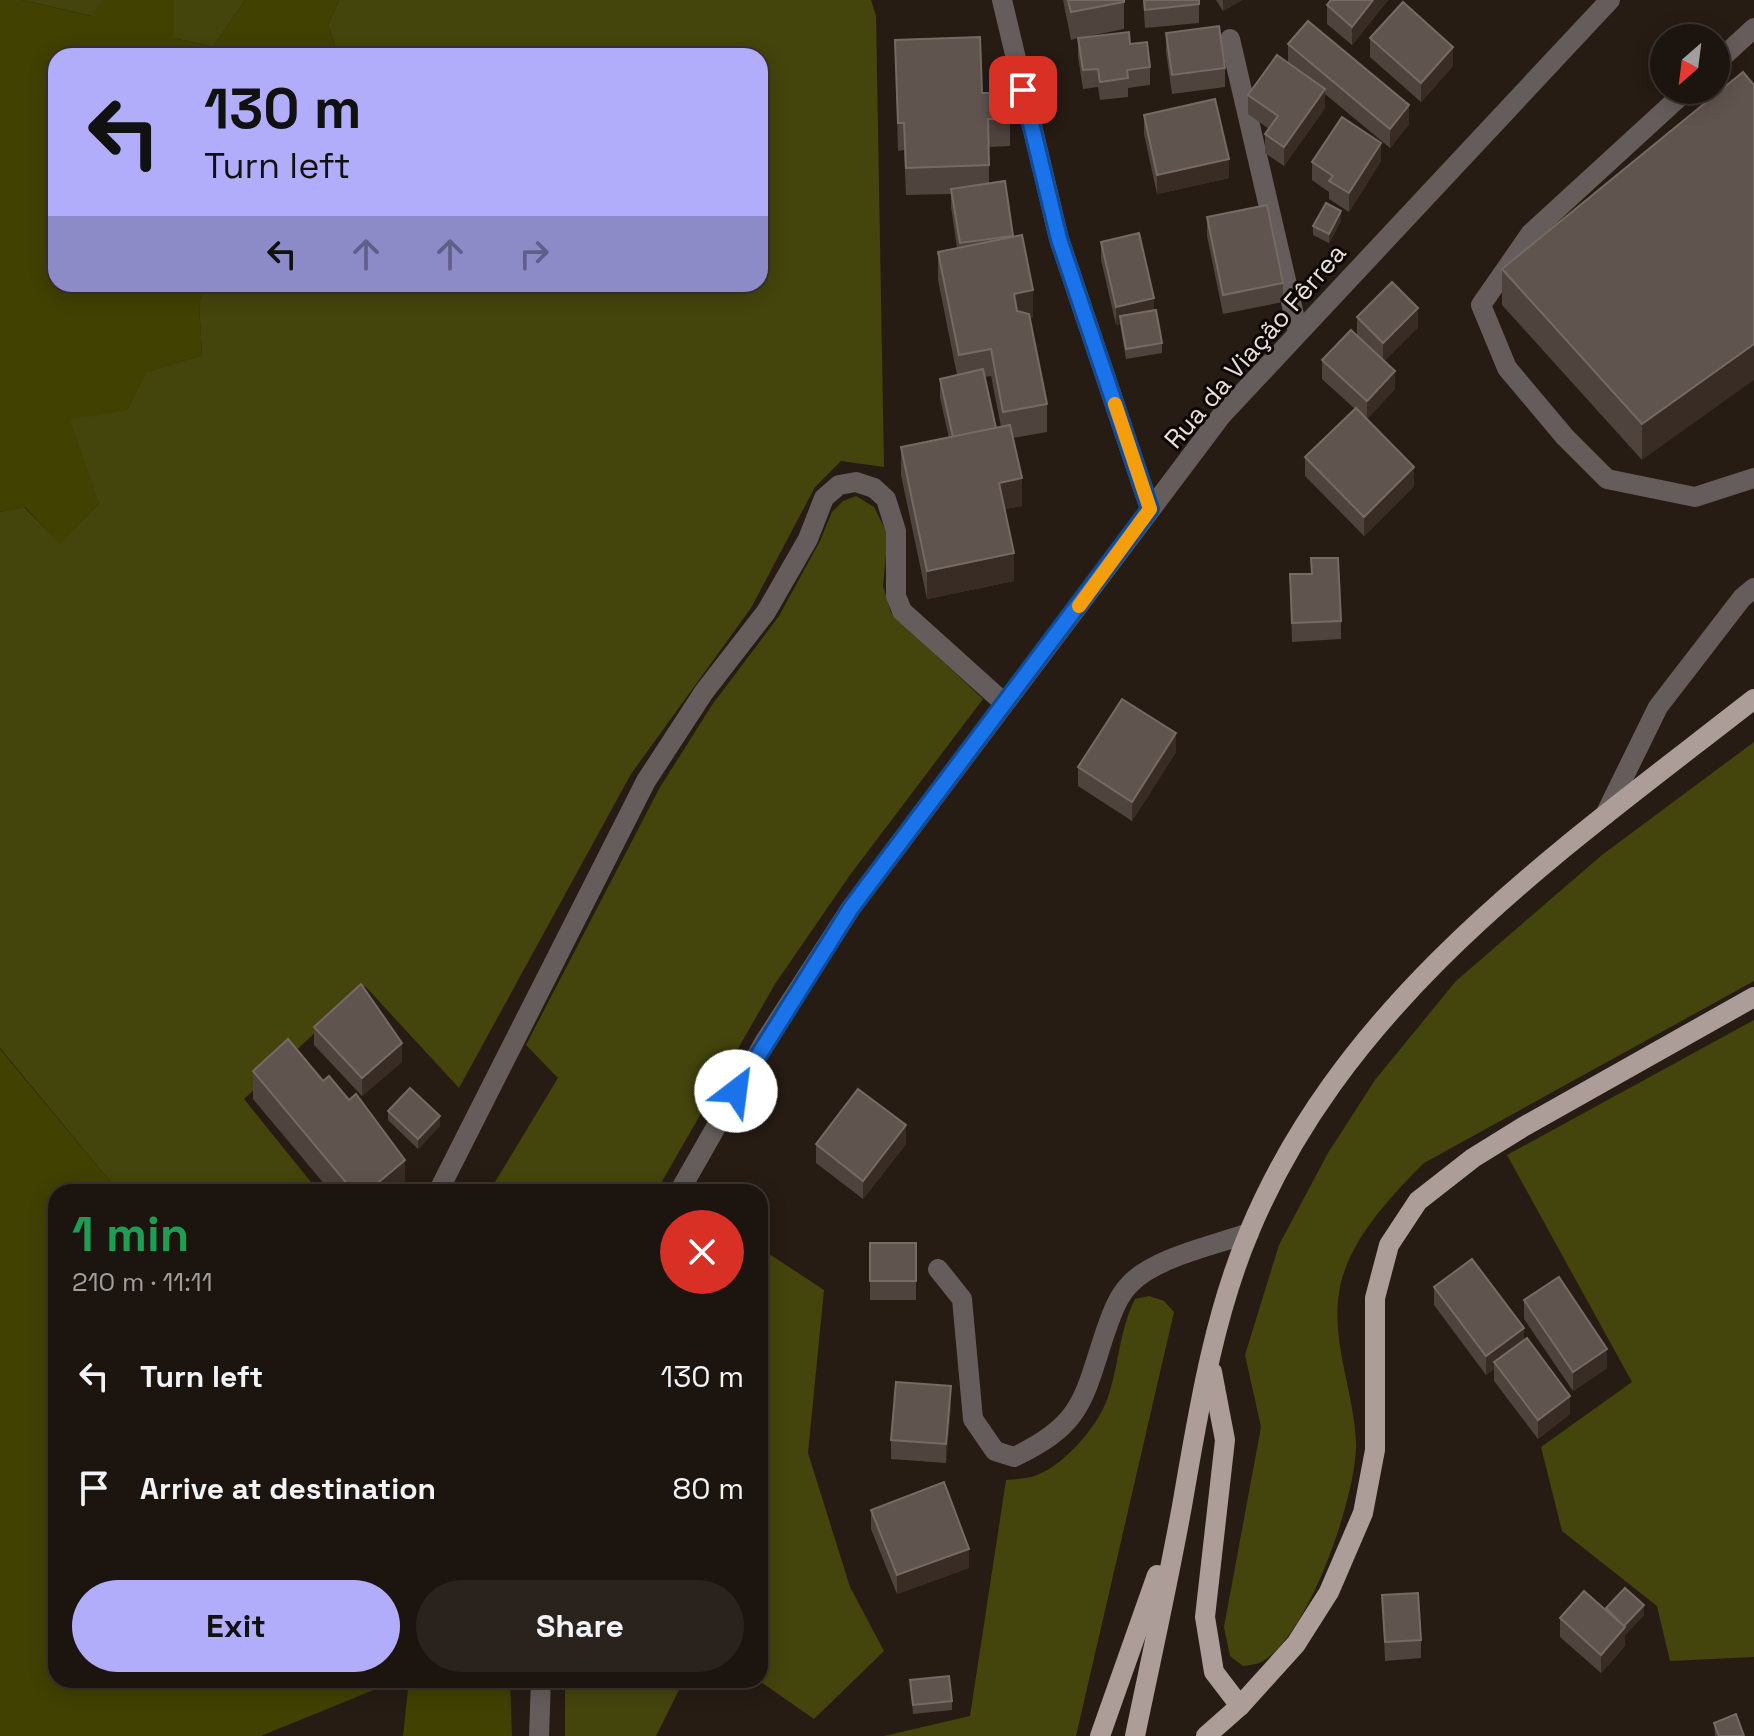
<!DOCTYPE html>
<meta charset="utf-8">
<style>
body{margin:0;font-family:"Space Grotesk",sans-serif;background:#29221d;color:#f1f3f6;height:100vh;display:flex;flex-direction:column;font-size:30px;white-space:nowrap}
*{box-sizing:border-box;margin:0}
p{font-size:26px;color:#a09f9e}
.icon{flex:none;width:44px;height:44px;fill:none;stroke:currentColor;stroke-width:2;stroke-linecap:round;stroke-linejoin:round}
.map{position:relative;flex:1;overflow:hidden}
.sheet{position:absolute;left:48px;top:1184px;width:720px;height:504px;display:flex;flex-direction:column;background:#1c150f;border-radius:24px;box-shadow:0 4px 20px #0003,0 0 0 2px #3a342f}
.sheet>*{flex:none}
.banner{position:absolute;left:48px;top:48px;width:720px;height:244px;border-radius:24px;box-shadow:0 4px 20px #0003,0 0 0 2px #3a342f;background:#b1adfa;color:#111;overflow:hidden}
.needle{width:52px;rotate:208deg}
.buttons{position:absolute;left:1650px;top:24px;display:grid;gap:16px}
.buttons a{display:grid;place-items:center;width:80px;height:80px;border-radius:50%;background:#1c150f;box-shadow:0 4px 20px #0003,0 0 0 2px #3a342f;font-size:40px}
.pin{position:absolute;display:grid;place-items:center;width:68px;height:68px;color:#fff;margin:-34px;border-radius:16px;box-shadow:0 4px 12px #0006}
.me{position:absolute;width:88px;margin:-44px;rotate:30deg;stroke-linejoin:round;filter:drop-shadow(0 0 6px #0008)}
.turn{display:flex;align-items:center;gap:28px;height:168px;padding:0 24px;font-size:36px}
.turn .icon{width:104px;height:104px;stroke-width:2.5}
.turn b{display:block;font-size:56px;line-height:68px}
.lanes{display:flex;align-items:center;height:76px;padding:0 24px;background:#0003;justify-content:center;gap:40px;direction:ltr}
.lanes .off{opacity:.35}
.round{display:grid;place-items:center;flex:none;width:84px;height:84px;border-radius:42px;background:#29221d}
.headline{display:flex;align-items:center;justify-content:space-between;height:136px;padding:0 24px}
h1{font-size:48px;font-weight:700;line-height:60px;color:#1e9e55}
.primary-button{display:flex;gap:16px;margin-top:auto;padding:16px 24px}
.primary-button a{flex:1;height:92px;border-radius:48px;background:#b1adfa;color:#111;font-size:32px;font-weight:700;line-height:92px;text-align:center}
.primary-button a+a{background:#29221d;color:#f1f3f6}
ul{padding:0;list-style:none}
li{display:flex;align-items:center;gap:24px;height:112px;padding:0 24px}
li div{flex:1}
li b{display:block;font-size:30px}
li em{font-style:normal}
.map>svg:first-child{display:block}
.green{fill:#414101}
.forest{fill:#44450c}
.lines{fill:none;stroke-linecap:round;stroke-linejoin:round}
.minor{stroke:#645d5b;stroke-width:20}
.major{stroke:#ac9d98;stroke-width:20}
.wall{fill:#4f433d;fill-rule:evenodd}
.shaded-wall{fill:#382c25}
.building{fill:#60544e;stroke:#756a64;stroke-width:2}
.route-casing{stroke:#114b97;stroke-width:20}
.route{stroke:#1a73e8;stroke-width:14}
.slow{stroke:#f59e0b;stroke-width:14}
.labels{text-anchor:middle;stroke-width:6;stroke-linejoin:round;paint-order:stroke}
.street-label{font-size:26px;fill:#e8e0db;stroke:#0c0705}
</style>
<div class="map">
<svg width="1754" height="1736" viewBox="0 0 1754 1736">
<rect width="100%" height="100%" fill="#261c14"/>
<g class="green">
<path d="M0,0h22l69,16 12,-16h71v38l39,9 32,-47h94l-11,26 11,30h-283v228h152l-9,18 3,53 -54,17 -21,38 -28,93 -39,42 -35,-38 -25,5z"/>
<path d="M0,1049l119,143h-63v488h342l-137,56h-261z"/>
<path d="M409,1680h101l2,56h-109z"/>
</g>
<g class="forest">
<path d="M22,0h81l-11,16z"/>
<path d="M174,0h71l-32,47 -39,-9z"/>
<path d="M339,0h532l5,16 8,451 -43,-6 -26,26 -64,121 -120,166 -172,314 -94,-102 -121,113 75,93h-200l-119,-144v-536l24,-5 36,37 39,-41 -29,-83 57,-10 20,-38 55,-17 -3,-53 9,-18h552v-228h-421l-11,-30z"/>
<path d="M856,496l18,11 14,28 -5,51 8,27 92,86 -133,176 -75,109 -119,208h-167l69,-114 -32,-33 133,-256 53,-84 67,-89 41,-75 12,-29 11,-11z"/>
<path d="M1754,742v239l-330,182c-34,34 -78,80 -85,130 -8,50 16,102 17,151 1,51 -48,194 -95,218 -5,3 -13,3 -18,4l-13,-10 -6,-29 37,-200 -16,-72 34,-110 49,-92 47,-73 81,-99 146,-126z"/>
<path d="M1754,1020v637l-84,4 -13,-55 -95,-75 -21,-84 91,-65 -125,-227z"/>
<path d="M760,1248l64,42 -16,163 42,134 34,64 -70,68 -56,-39z"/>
<path d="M1149,1296l15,5 10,11 -98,424h-192l86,-20 36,-236c8,-1 17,-1 25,-3 30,-8 65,-48 76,-77 12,-33 12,-70 28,-101z"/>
<path d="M565,1680h119l-28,56h-91z"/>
</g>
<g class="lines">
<g class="minor">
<path d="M1002,0l57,239 91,270"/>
<path d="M1230,39l68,293"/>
<path d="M1716,63l38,-35"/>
<path d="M1687,90l-156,143 -50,72 26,63 58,69 42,42 88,18 59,-19"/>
<path d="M1605,815l53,-108 84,-109 12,-10"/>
<path d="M441,1186l205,-405 58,-89 62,-80 42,-73 16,-41 15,-13 17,-3 18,6 12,11 10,32v65l6,15 101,91"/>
<path d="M679,1192l86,-151 86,-133 370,-492 389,-416"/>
<path d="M938,1269l24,30 11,120 22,32 19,6c68,-32 69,-57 91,-124 6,-17 12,-36 25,-49 24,-26 85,-39 119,-51"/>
<path d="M539,1736l2,-56"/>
</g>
<g class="major">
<path d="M1212,1372l13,68 -20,177 9,55 26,34"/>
<path d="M1100,1736l57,-161"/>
<path d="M1135,1736c16,-77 33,-153 47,-230 16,-92 31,-189 68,-276 98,-234 311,-380 504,-531"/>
<path d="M1206,1736l34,-30 56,-62 33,-52 34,-79 12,-63v-152l14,-53 29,-44 55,-43 50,-31 231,-130"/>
</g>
</g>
<g class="wall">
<path d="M1063,0h61v29l-44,9 50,6 20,23v18l-22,3v9l-28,3 -2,-13 -15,2 -5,-32v-19l-7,2z"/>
<path d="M1143,0h56v23l-54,5z"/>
<path d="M1216,0h26l-19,11z"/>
<path d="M1331,0h57l-36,45 -25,-21v-19z"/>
<path d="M1166,33l59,35v19l-53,7 -6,-42z"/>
<path d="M1370,38l83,28 -32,36 -51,-45z"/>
<path d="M895,40l107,72 8,7v27l-21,1v36l16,-2 8,56 20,81h-3l17,86v28l-34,6 9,68 -17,3 9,72 -87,18 -26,-124v-28l48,-9 -9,-40v-19l17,-4 -19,-95v-28l19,-4 -6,-41v-13l-45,1 -2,-45 -6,1zM991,376l10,51 -5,1 -12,-51z"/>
<path d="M1288,44l121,80 -19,24 -65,-54v14l-41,58 -19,-13v-19l4,-5 -21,-15v-19l40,-32z"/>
<path d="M1743,72l-101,388 -140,-155v-36z"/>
<path d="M1144,115l85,63 -72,16 -13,-60z"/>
<path d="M1381,161l-32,51 -20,-13v-7l-17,-12v-18z"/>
<path d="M1207,217l76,66v19l-60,12 -16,-78z"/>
<path d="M1341,221l-12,22 -16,-8v-9z"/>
<path d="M1101,242l53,68 8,33v10l-36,6 -6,-35 -4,1 -15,-65z"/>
<path d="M1357,317l61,10 -34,34 11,28 -28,30 47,67 -50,50 -59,-60v-19l50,-48 -33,-30v-19l35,-25z"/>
<path d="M1311,558l30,63v18l-49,3 -2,-68h21z"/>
<path d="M1176,752l-44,69 -54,-35v-19z"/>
<path d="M314,1027l88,35 -40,34 -48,-51z"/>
<path d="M253,1071l152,117 -5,4h-69l-78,-93z"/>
<path d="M388,1111l52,15 -22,23 -30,-29z"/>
<path d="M816,1144h90l-43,55 -47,-36z"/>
<rect x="870" y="1243" width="46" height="57"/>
<path d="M1434,1287l90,53 46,74 -32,25 -44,-58v-12l-8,6 -52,-70z"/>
<path d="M1524,1300l83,68 -34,23 -49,-72z"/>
<path d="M951,1405l-5,58 -55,-4v-19z"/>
<path d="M871,1510l98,58 -72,26 -26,-65z"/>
<path d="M1382,1595l39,45v18l-36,3z"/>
<path d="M1606,1608l38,7 -19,20v11l-24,27 -41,-36v-19l46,-8z"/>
<path d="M910,1680l42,21v9l-39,4z"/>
<path d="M1714,1723l30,13h-29z"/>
</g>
<g class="shaded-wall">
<path d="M1223,0h19l-19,11z"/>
<path d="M1373,0h15l-36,45v-18z"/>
<path d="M1453,47v19l-32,36v-19z"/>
<path d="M1325,89v19l-41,58v-19z"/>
<path d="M1409,105v19l-19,24v-19z"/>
<path d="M1381,143v18l-32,51v-19z"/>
<path d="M1229,159v19l-72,16v-19z"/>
<path d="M1341,211v10l-12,22v-9z"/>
<path d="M1033,290v28l-19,4v-28z"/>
<path d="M1154,298v19l-34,-1v8l-4,1v-18z"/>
<path d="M1418,308v19l-35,35v-19z"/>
<path d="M1754,344v36l-112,80v-36z"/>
<path d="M1395,371v18l-28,30v-18z"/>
<path d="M1414,467v19l-50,50v-19z"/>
<path d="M1022,478v28l-23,4v-27z"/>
<path d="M1014,553v28l-87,18v-28z"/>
<path d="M1176,733v19l-44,69v-19z"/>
<path d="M402,1043v19l-40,34v-18z"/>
<path d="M440,1116v10l-22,23v-10z"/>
<path d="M906,1125v19l-43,55v-18z"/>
<path d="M405,1160v28l-5,4h-33z"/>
<path d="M1524,1328v19l-30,15v7l-8,6v-19z"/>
<path d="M1607,1349v19l-34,23v-19z"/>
<path d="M951,1386v19l-5,58v-19z"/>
<path d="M1570,1396v18l-32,25v-19z"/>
<path d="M969,1549v19l-72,26v-19z"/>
<path d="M1644,1605v10l-19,20v11l-24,27v-18l23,-29z"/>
</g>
<g class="building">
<path d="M1068,0h56v2l-53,10z"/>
<path d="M1144,0h55v4l-54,6z"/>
<path d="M1331,0h42l-21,27 -25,-22z"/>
<path d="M1403,2l50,45 -32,36 -51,-45z"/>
<path d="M1308,21l101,84 -19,24 -102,-85z"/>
<path d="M1219,26l6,42 -53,7 -6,-42z"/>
<path d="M1129,32l1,12 17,-2 3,25 -23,3 1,8 -28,4 -2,-13 -15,1 -5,-32z"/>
<path d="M980,37l2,56h12l8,19 8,7h-22l1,46 -83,3 -2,-45h-6l-3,-83z"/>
<path d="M1277,55l48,34 -41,58 -19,-13 13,-18 -30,-21z"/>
<path d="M1743,72l11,13v259l-112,80 -140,-155z"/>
<path d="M1215,99l14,60 -72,16 -13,-60z"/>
<path d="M1342,117l39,26 -32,50 -20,-12 4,-5 -21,-14z"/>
<path d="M1005,181l8,55 -53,7 -9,-54z"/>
<path d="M1326,203l15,8 -12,23 -16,-8z"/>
<path d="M1267,205l16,78 -60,12 -16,-78z"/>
<path d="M1139,233l15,65 -38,9 -15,-65z"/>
<path d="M1022,235l11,55 -19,4 3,17 12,3 18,90 -44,8 -12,-63 -32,6 -21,-103z"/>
<path d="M1392,282l26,26 -35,35 -26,-26z"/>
<path d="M1156,310l6,33 -36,6 -6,-33z"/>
<path d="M1351,330l44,41 -28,30 -45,-41z"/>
<path d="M983,369l13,59 -43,9 -13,-58z"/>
<path d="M1356,408l58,59 -50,50 -59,-60z"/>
<path d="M1010,425l12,53 -23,5 15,70 -87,18 -26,-124z"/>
<path d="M1311,558h27l3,63 -49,2 -2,-49h22z"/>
<path d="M1122,699l54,34 -44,69 -54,-35z"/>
<path d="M361,984l41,59 -40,35 -48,-51z"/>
<path d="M288,1039l35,42 6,-5 20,24 7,-6 49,66 -38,32h-13l-101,-121z"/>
<path d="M410,1088l30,28 -22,23 -30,-28z"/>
<path d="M858,1089l48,36 -43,56 -47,-37z"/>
<rect x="870" y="1243" width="46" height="38"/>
<path d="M1472,1259l52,69 -38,28 -52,-69z"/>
<path d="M1559,1277l48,72 -34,23 -49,-72z"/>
<path d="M1527,1338l43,58 -32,24 -44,-58z"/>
<path d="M896,1382l55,4 -5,58 -55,-4z"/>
<path d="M944,1482l25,67 -72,26 -26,-65z"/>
<path d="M1625,1588l19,17 -20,21 -18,-18z"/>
<path d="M1584,1591l41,36 -24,28 -41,-37z"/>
<path d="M1418,1593l3,47 -36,2 -3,-47z"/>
<path d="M949,1676l3,25 -39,4 -3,-25z"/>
<path d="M1736,1714l8,22h-25l-5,-13z"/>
</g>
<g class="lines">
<defs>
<path id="route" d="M736,1091l115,-183 299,-399 -91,-270 -36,-149"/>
</defs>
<use href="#route" class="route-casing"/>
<use href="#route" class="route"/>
<path class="slow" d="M1079,606l71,-97 -35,-105"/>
</g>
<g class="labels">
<g class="street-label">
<text transform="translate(1255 346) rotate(-49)" y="9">Rua da Viação Fêrrea</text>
</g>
</g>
</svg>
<div class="buttons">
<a><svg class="needle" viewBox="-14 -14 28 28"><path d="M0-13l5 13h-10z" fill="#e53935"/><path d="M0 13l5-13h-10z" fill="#a09f9e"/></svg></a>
</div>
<div class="pin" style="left:1023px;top:90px;background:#d93025"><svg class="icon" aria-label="arrive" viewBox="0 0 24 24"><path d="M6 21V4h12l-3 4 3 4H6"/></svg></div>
<svg class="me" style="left:736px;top:1091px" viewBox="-20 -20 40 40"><circle r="19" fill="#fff"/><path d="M0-13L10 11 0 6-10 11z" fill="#1a73e8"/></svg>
<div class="banner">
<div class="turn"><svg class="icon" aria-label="left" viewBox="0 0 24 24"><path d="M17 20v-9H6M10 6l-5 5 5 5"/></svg><div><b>130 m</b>Turn left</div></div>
<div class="lanes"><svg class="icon" aria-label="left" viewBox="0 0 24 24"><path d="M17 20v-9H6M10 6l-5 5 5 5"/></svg><svg class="icon off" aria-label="ahead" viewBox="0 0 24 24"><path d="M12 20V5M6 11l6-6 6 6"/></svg><svg class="icon off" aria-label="ahead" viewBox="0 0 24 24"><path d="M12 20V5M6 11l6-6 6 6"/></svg><svg class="icon off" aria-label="right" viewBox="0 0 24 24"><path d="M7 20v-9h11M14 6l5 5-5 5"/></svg></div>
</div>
<section class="sheet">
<div class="headline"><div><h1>1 min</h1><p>210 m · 11:11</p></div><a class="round" style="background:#d93025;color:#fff"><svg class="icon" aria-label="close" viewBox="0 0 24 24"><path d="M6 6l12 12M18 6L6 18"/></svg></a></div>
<ul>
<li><svg class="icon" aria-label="left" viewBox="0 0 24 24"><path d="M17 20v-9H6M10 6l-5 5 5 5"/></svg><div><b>Turn left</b></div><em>130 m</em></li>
<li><svg class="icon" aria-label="arrive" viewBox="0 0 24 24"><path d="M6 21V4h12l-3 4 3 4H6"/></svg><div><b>Arrive at destination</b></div><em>80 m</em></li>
</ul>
<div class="primary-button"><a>Exit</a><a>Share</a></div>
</section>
</div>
